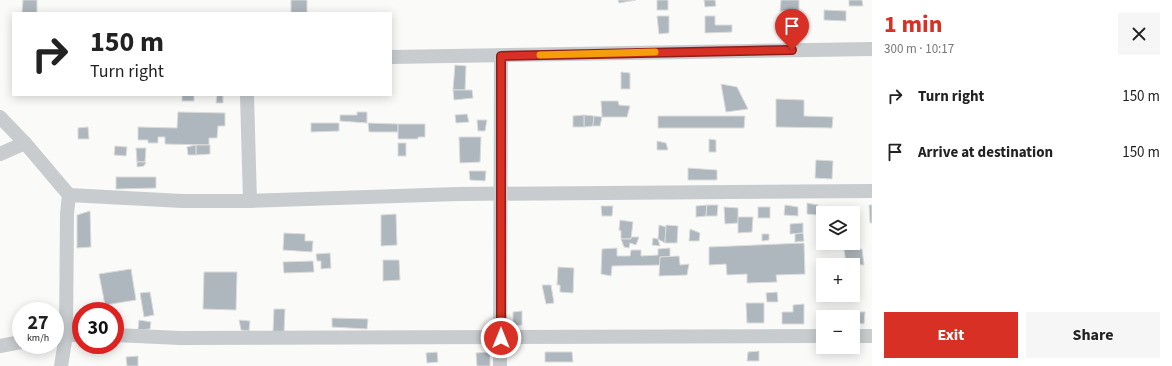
<!DOCTYPE html>
<meta charset="utf-8">
<style>
body{margin:0;font-family:"Source Sans 3",sans-serif;background:#f6f6f6;color:#222;height:100vh;display:flex;flex-direction:column;font-size:15px;white-space:nowrap}
*{box-sizing:border-box;margin:0}
p{font-size:13px;color:#767676}
.icon{flex:none;width:22px;height:22px;fill:none;stroke:currentColor;stroke-width:2;stroke-linecap:round;stroke-linejoin:round}
.map{position:relative;flex:1;overflow:hidden}
.sheet{display:flex;flex-direction:column;background:#fff;width:300px}
.sheet>*{flex:none}
.guide{position:absolute;left:12px;top:12px;width:380px;height:84px;border-radius:0px;box-shadow:0 2px 10px #0003;background:#fff;color:#222;overflow:hidden}
.controls{position:absolute;left:816px;top:206px;display:grid;gap:8px}
.controls a{display:grid;place-items:center;width:44px;height:44px;border-radius:0px;background:#fff;box-shadow:0 2px 10px #0003;font-size:20px}
.speed{position:absolute;left:12px;top:302px;display:flex;gap:8px;font-size:20px;font-weight:700;text-align:center}
.speed>*{display:grid;place-content:center;width:52px;height:52px;border-radius:50%;background:#fff;box-shadow:0 2px 10px #0003;line-height:1}
.speed small{font-size:10px;font-weight:400}
.speed .limit{border:6px solid #d22;background:#fff;color:#111}
.pin{position:absolute;display:grid;place-items:center;width:34px;height:34px;color:#fff;margin:-41px -17px;border-radius:50% 50% 50% 0;rotate:-45deg;box-shadow:0 0 4px #0007}
.pin .icon{rotate:45deg}
.me{position:absolute;width:44px;margin:-22px;rotate:0deg;stroke-linejoin:round;filter:drop-shadow(0 0 3px #0008)}
.turn{display:flex;align-items:center;gap:14px;height:84px;padding:0 12px;font-size:18px}
.turn .icon{width:52px;height:52px;stroke-width:2.5}
.turn b{display:block;font-size:28px;line-height:34px}
.round{display:grid;place-items:center;flex:none;width:42px;height:42px;border-radius:0px;background:#f6f6f6}
.overview{display:flex;align-items:center;justify-content:space-between;height:68px;padding:0 12px}
h1{font-size:24px;font-weight:700;line-height:30px;color:#d93025}
.primary-button{display:flex;gap:8px;margin-top:auto;padding:8px 12px}
.primary-button a{flex:1;height:46px;border-radius:0px;background:#d93025;color:#fff;font-size:16px;font-weight:700;line-height:46px;text-align:center}
.primary-button a+a{background:#f6f6f6;color:#222}
ul{padding:0;list-style:none}
li{display:flex;align-items:center;gap:12px;height:56px;padding:0 12px}
li div{flex:1}
li b{display:block;font-size:15px}
li em{font-style:normal}
main{display:flex;flex:1;min-height:0}
.map>svg:first-child{display:block}
.building{fill:#aeb7bd;stroke:#dcdcda}
.lines{fill:none;stroke-linecap:round;stroke-linejoin:round}
.minor{stroke:#c8cccf;stroke-width:14}
.route-casing{stroke:#8d1f18;stroke-width:10}
.route{stroke:#d93025;stroke-width:7}
.slow{stroke:#f59e0b;stroke-width:7}
</style>
<main>
<div class="map">
<svg width="872" height="366" viewBox="0 0 872 366">
<rect width="100%" height="100%" fill="#fafaf8"/>
<g class="building">
<path d="M23,0h14v13h-15z"/>
<rect x="291" y="0" width="16" height="13"/>
<path d="M618,0h18l-17,3z"/>
<rect x="657" y="0" width="11" height="10"/>
<path d="M704,0h11l1,6 -11,1z"/>
<path d="M781,0h18v11h-19z"/>
<path d="M849,0h13l1,6h-14z"/>
<path d="M824,10l22,1v10l-22,-1z"/>
<path d="M657,16h12v17l-10,1z"/>
<path d="M705,16h10v9h17v7l-27,1z"/>
<path d="M455,65l11,1 -1,24h-12z"/>
<path d="M621,72l9,1v16h-9z"/>
<path d="M721,84l16,3 11,22 -22,3z"/>
<path d="M453,90h19l1,8 -19,2z"/>
<rect x="182" y="95" width="12" height="6"/>
<path d="M217,95h6v8h-7z"/>
<path d="M776,99l28,1v16l29,1 -1,11 -56,-1z"/>
<path d="M601,101h17l1,4 11,1 -3,11h-25z"/>
<path d="M178,112l47,1v13h-7l-1,12h-8v7l-44,-1v-7h-7v6h-10v-3h-10v-13l39,1z"/>
<path d="M357,112h10v11l-27,-2v-6h17z"/>
<path d="M467,114l2,8 -13,1 -1,-8z"/>
<path d="M584,115l10,1 -1,10 -9,1z"/>
<path d="M584,115v12h-11v-11z"/>
<path d="M594,116l8,1 -2,9h-7z"/>
<path d="M658,116h87l-1,12h-86z"/>
<path d="M477,120h10l-2,11h-7z"/>
<path d="M311,123h28v8l-28,1z"/>
<path d="M368,123l30,1v8h-29z"/>
<path d="M398,124h27v13h-7v2h-20z"/>
<path d="M88,127l1,12h-11v-11z"/>
<path d="M459,137h22l-1,25 -20,1z"/>
<path d="M709,139l7,1v12h-7z"/>
<path d="M657,141l9,2 2,7h-11z"/>
<rect x="398" y="143" width="8" height="13"/>
<path d="M196,145h14v9l-14,1z"/>
<path d="M196,145v10h-8l-1,-8z"/>
<path d="M115,146l12,1 -1,9 -12,-1z"/>
<path d="M136,148h10l-1,14h-8z"/>
<path d="M816,160l17,1 -1,18 -17,-1z"/>
<path d="M137,162h9l-2,4 -7,1z"/>
<path d="M688,168l29,2v10h-29z"/>
<path d="M469,171h17l-1,10 -15,-1z"/>
<path d="M116,177h40v11l-40,1z"/>
<path d="M807,203l11,2 -1,10 -10,-1z"/>
<path d="M707,205l-1,11 -10,1v-11z"/>
<path d="M707,205h11l-1,11h-11z"/>
<path d="M785,205l13,2v9l-14,-1z"/>
<path d="M869,205h3v18h-2z"/>
<path d="M601,206h12l-1,10h-10z"/>
<path d="M724,207l14,1v15l-13,1z"/>
<rect x="758" y="207" width="12" height="11"/>
<path d="M90,211l1,36 -14,1v-33z"/>
<path d="M396,214l1,31 -16,1v-31z"/>
<path d="M738,217h15l-1,15 -14,1z"/>
<path d="M620,220l13,2 -2,17h-10v-8l-2,-1z"/>
<path d="M803,223v10l-13,1v-10z"/>
<path d="M659,225l7,2 -1,16 -7,-4z"/>
<path d="M666,225l12,1 -1,17h-12z"/>
<path d="M690,229l10,4 -1,8h-10z"/>
<path d="M284,233l21,1v7h8l-1,11 -29,-2z"/>
<path d="M803,233l1,8 -9,1v-8z"/>
<path d="M762,234h7v6l-7,1z"/>
<path d="M631,237h8l-3,8 -6,-2 -1,5 -5,-1 -3,-8h10z"/>
<path d="M653,238l5,1 2,7 -8,-1z"/>
<path d="M804,243l1,31 -29,1 1,7 -30,1v-9l-20,1 -1,-11 -17,1v-18z"/>
<path d="M617,248v8h13l1,-6h10v6l17,-1v-6l12,-1v9h-10v8l-48,1 -1,10 -10,-2 1,-25z"/>
<path d="M844,249h18l2,16 -18,-1z"/>
<path d="M330,253l1,15 -10,1v-8h-4l-1,-7z"/>
<path d="M679,256l1,9 9,-1 -2,11 -28,1 1,-19z"/>
<path d="M383,260h16l1,20 -17,1z"/>
<path d="M313,261l1,11 -30,1 -1,-11z"/>
<path d="M558,267l16,1 -1,25 -13,-1v-7h-3z"/>
<path d="M131,269l5,31 -31,5 -6,-31z"/>
<path d="M204,272h33l-1,38 -33,-1z"/>
<path d="M542,285h9l3,18 -8,1z"/>
<path d="M150,292l4,23 -10,2 -4,-24z"/>
<path d="M777,292l1,10h-11l-1,-9z"/>
<path d="M746,303h18v20h-17z"/>
<path d="M804,304v20h-22v-12h11v-7z"/>
<path d="M274,309h11l-1,23h-11z"/>
<path d="M522,311v14l-9,1v-14z"/>
<path d="M852,312h13l-1,12 -11,-2z"/>
<path d="M332,318l36,1 -1,10 -35,-2z"/>
<path d="M139,320l12,2 -1,7 -12,1z"/>
<path d="M239,320l11,1 -1,10 -8,-1z"/>
<path d="M759,351v10h-12l1,-9z"/>
<path d="M437,352l1,10 -11,1 -1,-10z"/>
<path d="M490,352v14h-13l-1,-13z"/>
<path d="M545,352h27l1,10h-28z"/>
<path d="M138,356v10h-11l-1,-9z"/>
</g>
<g class="lines">
<g class="minor">
<path d="M391,57l481,-8"/>
<path d="M247,95l3,106"/>
<path d="M0,117l25,26 44,52"/>
<path d="M0,154l25,-11"/>
<path d="M115,335l65,3 643,-2"/>
<path d="M853,336h19"/>
<path d="M55,337l11,-2 1,-121 2,-19 113,6h68l208,-7 414,-3"/>
<path d="M0,346l21,-4"/>
<path d="M61,366l5,-31h15"/>
<path d="M500,366l1,-310"/>
</g>
</g>
<g class="lines">
<defs>
<path id="route" d="M501,338v-282l291,-6"/>
</defs>
<use href="#route" class="route-casing"/>
<use href="#route" class="route"/>
<path class="slow" d="M540,55l115,-3"/>
</g>
</svg>
<div class="controls">
<a><svg class="icon" aria-label="layers" viewBox="0 0 24 24"><path d="M12 4l9 5-9 5-9-5zM3 14l9 5 9-5"/></svg></a>
<a>+</a>
<a>−</a>
</div>
<div class="speed"><div>27<small>km/h</small></div><div class="limit">30</div></div>
<div class="pin" style="left:792px;top:50px;background:#d93025"><svg class="icon" aria-label="arrive" viewBox="0 0 24 24"><path d="M6 21V4h12l-3 4 3 4H6"/></svg></div>
<svg class="me" style="left:501px;top:338px" viewBox="-20 -20 40 40"><circle r="17" fill="#d93025" stroke="#fff" stroke-width="3"/><path d="M0-11L8 9 0 5-8 9z" fill="#fff"/></svg>
<div class="guide">
<div class="turn"><svg class="icon" aria-label="right" viewBox="0 0 24 24"><path d="M7 20v-9h11M14 6l5 5-5 5"/></svg><div><b>150 m</b>Turn right</div></div>
</div>
</div>
<section class="sheet">
<div class="overview"><div><h1>1 min</h1><p>300 m · 10:17</p></div><a class="round"><svg class="icon" aria-label="close" viewBox="0 0 24 24"><path d="M6 6l12 12M18 6L6 18"/></svg></a></div>
<ul>
<li><svg class="icon" aria-label="right" viewBox="0 0 24 24"><path d="M7 20v-9h11M14 6l5 5-5 5"/></svg><div><b>Turn right</b></div><em>150 m</em></li>
<li><svg class="icon" aria-label="arrive" viewBox="0 0 24 24"><path d="M6 21V4h12l-3 4 3 4H6"/></svg><div><b>Arrive at destination</b></div><em>150 m</em></li>
</ul>
<div class="primary-button"><a>Exit</a><a>Share</a></div>
</section>
</main>
